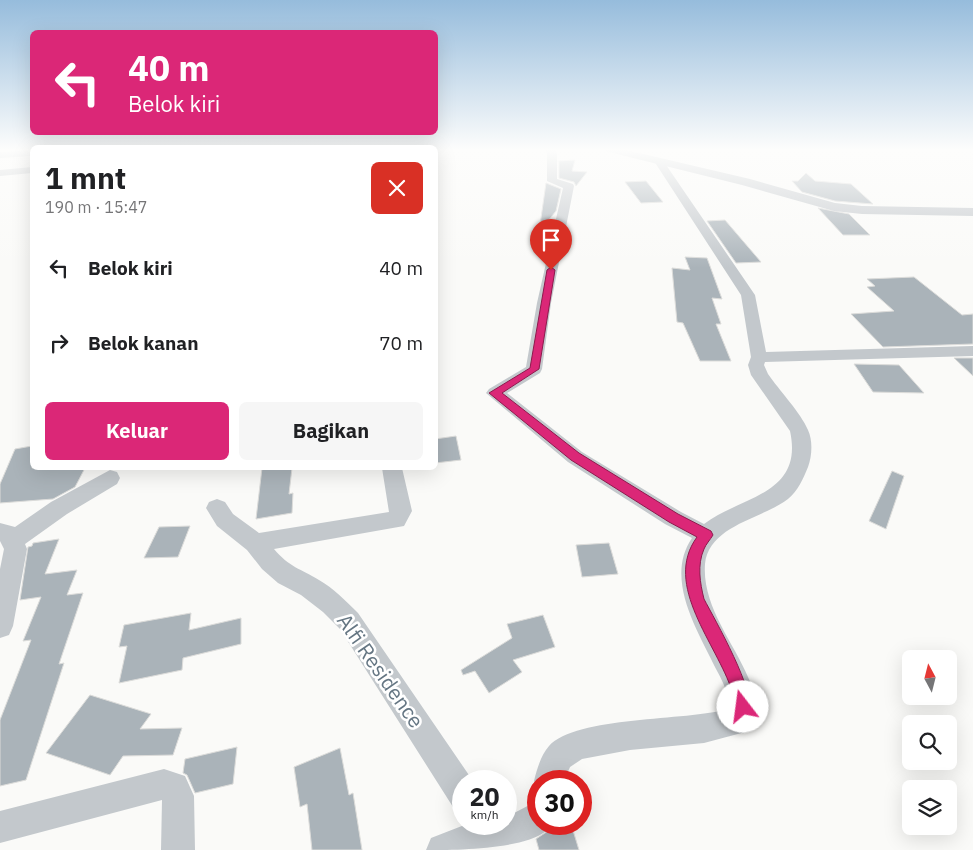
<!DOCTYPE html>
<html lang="id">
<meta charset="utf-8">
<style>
body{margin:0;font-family:"IBM Plex Sans",sans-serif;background:#f6f6f6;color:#202124;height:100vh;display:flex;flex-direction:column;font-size:19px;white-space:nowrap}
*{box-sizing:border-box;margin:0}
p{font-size:16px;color:#757577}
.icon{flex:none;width:28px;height:28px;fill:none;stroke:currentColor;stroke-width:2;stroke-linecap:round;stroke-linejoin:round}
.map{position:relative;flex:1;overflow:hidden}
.side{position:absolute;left:30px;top:145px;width:408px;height:325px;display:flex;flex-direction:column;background:#fff;border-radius:8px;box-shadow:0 5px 20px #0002}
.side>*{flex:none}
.top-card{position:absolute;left:30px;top:30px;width:408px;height:105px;border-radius:8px;box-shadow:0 5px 20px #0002;background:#db2777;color:#fff;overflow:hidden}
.needle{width:32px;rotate:353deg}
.fabs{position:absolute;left:902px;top:650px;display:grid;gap:10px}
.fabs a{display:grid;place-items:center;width:55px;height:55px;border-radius:8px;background:#fff;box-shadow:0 5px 20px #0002;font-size:25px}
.speed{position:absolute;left:452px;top:770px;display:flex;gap:10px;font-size:25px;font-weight:700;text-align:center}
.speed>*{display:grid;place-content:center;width:65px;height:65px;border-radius:50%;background:#fff;box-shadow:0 5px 20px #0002;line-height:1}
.speed small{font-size:12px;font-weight:400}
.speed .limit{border:8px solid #d22;background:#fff;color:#111}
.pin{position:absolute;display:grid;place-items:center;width:42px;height:42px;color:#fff;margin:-51px -21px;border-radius:50% 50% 50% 0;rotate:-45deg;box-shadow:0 0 5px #0007}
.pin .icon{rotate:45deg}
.me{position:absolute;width:55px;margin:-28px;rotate:345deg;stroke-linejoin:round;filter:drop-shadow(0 0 4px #0008)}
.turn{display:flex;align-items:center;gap:18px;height:105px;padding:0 15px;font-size:22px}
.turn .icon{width:65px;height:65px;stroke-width:2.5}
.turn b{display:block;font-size:35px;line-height:42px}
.round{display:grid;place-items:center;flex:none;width:52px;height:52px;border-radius:8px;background:#f6f6f6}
.summary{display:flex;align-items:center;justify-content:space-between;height:85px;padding:0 15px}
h1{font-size:30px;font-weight:700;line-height:38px}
.cta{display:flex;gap:10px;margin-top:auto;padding:10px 15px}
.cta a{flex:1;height:58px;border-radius:8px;background:#db2777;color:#fff;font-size:20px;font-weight:700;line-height:58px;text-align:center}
.cta a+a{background:#f6f6f6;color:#202124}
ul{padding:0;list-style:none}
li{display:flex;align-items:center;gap:15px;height:75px;padding:0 15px}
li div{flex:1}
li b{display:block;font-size:19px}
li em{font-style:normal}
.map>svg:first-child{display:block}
.building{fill:#aab3b9;stroke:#dcdcda}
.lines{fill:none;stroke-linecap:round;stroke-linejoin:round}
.minor{fill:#c3c8cc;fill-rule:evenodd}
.tertiary{fill:#c3c8cc;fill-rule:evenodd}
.route{fill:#db2777;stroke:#8e194d}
.labels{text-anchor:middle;stroke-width:5;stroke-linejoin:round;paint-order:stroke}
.near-street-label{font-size:21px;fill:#657683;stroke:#fff}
</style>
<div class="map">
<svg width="973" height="850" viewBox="0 0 973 850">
<rect width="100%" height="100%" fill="#fafaf8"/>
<g class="building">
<path d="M575,160l-3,11 15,1 -11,14 -2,-4 -15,-4v-17z"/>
<path d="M806,173l9,8 36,3 22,20 -38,-3 -33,-9 -10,-11h6z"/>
<path d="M646,181l17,21 -22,1 -16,-21z"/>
<path d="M546,183l15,6 -5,22 -17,21z"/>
<path d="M818,208l31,6 21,21h-27z"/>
<path d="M725,220l36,42 -25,1 -29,-42z"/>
<path d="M685,257l22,1 15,41 -10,-1 9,26h-5l15,37h-31l-17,-38 -6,-1 -5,-54 18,2z"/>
<path d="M914,277l48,38 11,-1v30l-90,3 -32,-33 43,-3 -27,-24 8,-1 -8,-7z"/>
<path d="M954,358h19v18z"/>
<path d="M854,364l45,1 25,28 -51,-1z"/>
<path d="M456,436l5,24 -26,3v-24z"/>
<path d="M32,446v22h53l-10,19 -22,12 -53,4v-19l15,-35z"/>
<path d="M262,468h30l-3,26 4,-1 -1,20 -36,6z"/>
<path d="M892,471l12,5 -18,53 -17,-8z"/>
<path d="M190,526l-12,31 -34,1 15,-31z"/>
<path d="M59,539l-14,35 32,-4 -10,25 16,-2 -24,71 5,-1 -38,117 -26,6v-66l31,-80 -8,1 18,-44 -21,3 8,-53 4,-1 1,-3z"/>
<path d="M609,543l9,31 -36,3 -6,-32z"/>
<path d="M191,613l-2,17 52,-12v26l-58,14 -1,12 -63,13 8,-37 -8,1 5,-22z"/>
<path d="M543,615l12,32 -42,13 9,12 -33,21 -14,-22 -12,4 -2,-5 51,-32 -5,-14z"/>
<path d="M90,695l61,19 -11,15 42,-1 -9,27 -50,1 -13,19 -64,-22z"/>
<path d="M237,747l-4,37 -38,9 -8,-18 -4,-2 2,-14z"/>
<path d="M340,748l9,47 4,-2 9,57h-50l-5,-46 -7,3 -6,-40z"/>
<path d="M571,824l8,26h-40l-3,-11 12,-8z"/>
</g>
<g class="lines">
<g class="minor">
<path d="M545,149h10l2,5v25l16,5 1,2 -23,117 -9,66 -2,4 -33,20 75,59 99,60 23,12c37,-28 100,-29 86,-93l-39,-56 -3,-10 3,-8 -10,-62 -87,-134 2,-2h6l93,136 11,57 207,-6v10l-208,6 -1,3 4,9c11,16 33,39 40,56 5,11 4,26 0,37 -5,12 -10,24 -20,32 -26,20 -79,26 -83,65 -3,42 28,77 43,113 4,9 9,19 9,29 0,8 -5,17 -8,25l-45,12 -74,7 -48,9 -12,8 -6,14h-25v11l-5,-11c3,-12 7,-26 15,-35 27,-30 138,-25 179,-37 2,-14 -5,-27 -12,-40 -18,-38 -52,-90 -24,-131l-27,-14 -97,-62 -82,-69 3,-4 37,-22 11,-64 26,-115 -16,-7v-27z"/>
<path d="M32,150v6l-32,2v-6z"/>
<path d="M32,167v6l-32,3v-6z"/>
<path d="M382,468h20l10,43 -8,15 -130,23c15,18 27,20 45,31 14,8 27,21 39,33l115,168h-9v31l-11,-5 -113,-178 -17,-17 -22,-17 -23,-12 -16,-14 -15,-19 -30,-24 -11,-18 3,-6 8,-3 8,3 8,12 26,19 130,-21z"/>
<path d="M110,470l7,2 3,6 -3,6 -50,30 -42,30 2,5 -14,77 -4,9 -9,3v-69l4,-20 -4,-8v-18l15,4 36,-25z"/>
<path d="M164,769l21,7 9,20 1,54h-34l1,-50 -162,43v-32z"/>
<path d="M539,800v24h13c-13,26 -98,26 -126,26l5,-12 36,-14h39v-11l10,-1z"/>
</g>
<path class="tertiary" d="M604,149h18l128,30 85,24 27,3 111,2v8l-111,-2 -28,-3 -92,-26 -137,-34z"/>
</g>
<linearGradient id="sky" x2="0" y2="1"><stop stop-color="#96bcdc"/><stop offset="0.56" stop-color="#fdfdfc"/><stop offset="1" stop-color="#fdfdfc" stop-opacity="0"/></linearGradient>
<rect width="973" height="268" fill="url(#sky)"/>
<path class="route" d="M551,267l4,3 -16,99 -37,24 77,60 99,61 33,17 2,4c-3,5 -7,9 -9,14 -7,16 -4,34 0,50 11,21 53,94 45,114l-6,3 -6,-3c-3,-7 -3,-15 -5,-22 -15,-47 -70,-106 -35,-154l-28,-15 -98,-62 -82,-67 41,-25 17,-98z"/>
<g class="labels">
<g class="near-street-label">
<text transform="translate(380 671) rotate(55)" y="7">Alfi Residence</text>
</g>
</g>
</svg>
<div class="fabs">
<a><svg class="needle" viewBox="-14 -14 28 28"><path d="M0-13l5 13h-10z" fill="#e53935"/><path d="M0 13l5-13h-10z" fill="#757577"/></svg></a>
<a><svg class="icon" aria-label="search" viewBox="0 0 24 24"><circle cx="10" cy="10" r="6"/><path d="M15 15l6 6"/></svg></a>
<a><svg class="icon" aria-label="layers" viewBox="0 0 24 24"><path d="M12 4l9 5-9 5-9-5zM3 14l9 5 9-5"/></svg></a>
</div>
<div class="speed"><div>20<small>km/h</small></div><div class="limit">30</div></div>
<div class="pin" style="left:551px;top:270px;background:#d93025"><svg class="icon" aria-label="arrive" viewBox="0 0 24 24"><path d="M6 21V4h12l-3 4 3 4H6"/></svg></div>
<svg class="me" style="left:743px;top:707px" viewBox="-20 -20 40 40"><circle r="19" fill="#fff"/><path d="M0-13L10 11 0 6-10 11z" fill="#db2777"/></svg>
<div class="top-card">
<div class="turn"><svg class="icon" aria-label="left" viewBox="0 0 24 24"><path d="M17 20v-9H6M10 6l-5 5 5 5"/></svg><div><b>40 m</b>Belok kiri</div></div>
</div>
<section class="side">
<div class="summary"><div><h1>1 mnt</h1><p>190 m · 15:47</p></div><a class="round" style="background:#d93025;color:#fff"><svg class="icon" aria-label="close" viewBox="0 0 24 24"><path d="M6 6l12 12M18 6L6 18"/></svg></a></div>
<ul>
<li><svg class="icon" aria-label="left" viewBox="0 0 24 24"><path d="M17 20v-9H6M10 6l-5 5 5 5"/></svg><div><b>Belok kiri</b></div><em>40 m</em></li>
<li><svg class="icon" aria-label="right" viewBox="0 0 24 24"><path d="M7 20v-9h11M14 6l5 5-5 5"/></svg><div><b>Belok kanan</b></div><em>70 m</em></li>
</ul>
<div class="cta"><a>Keluar</a><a>Bagikan</a></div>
</section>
</div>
